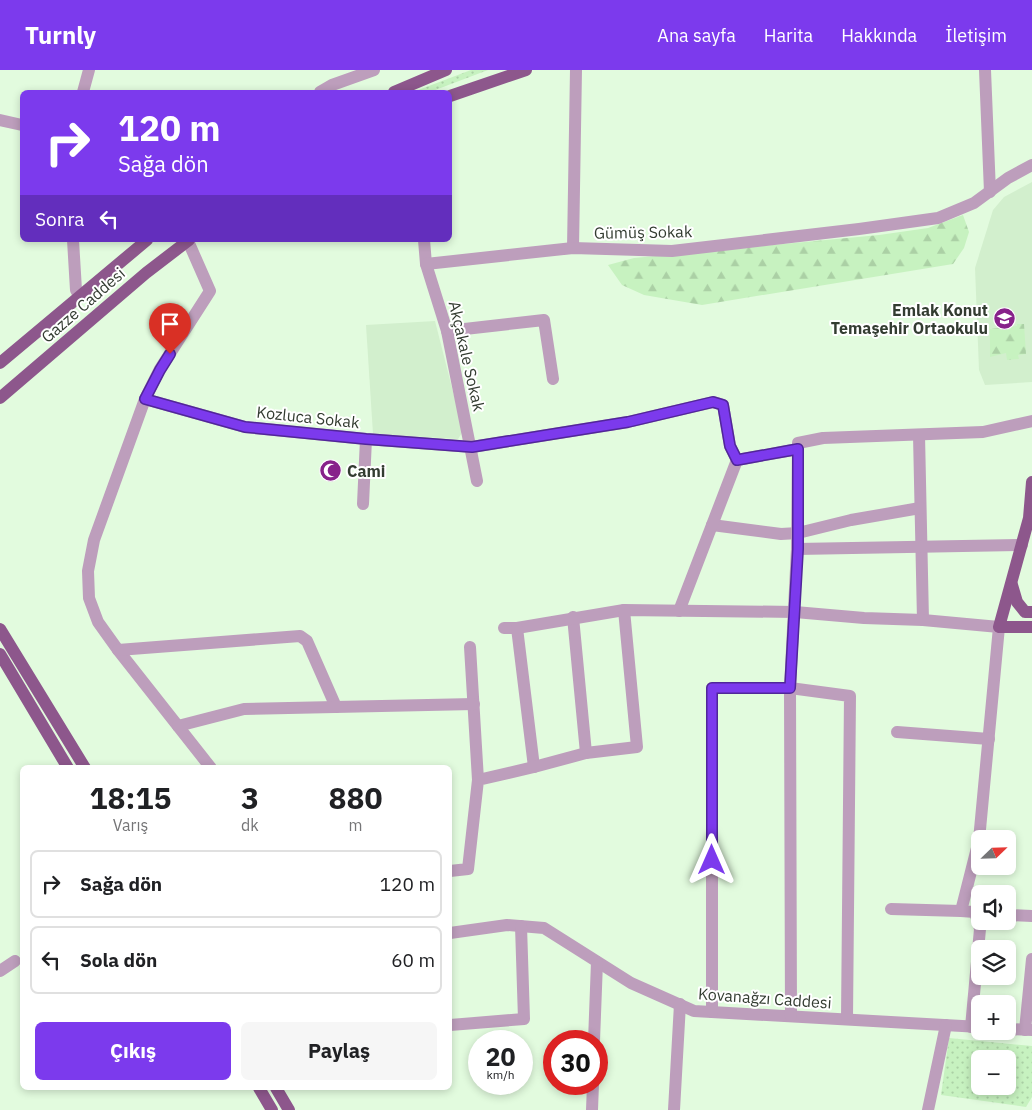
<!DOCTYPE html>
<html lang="tr">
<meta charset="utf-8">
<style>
body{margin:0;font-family:"IBM Plex Sans",sans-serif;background:#f6f6f6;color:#202124;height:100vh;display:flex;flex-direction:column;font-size:19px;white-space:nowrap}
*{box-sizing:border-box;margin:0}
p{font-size:16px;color:#757577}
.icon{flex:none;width:28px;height:28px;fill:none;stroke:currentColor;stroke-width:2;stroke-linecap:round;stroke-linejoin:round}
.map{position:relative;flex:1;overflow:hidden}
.side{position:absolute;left:20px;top:695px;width:432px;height:325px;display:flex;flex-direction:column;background:#fff;border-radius:8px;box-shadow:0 2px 8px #0003}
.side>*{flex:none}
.banner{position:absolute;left:20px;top:20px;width:432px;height:152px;border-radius:8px;box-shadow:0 2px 8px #0003;background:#7c3aed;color:#fff;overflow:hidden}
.needle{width:32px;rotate:67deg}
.buttons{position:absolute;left:971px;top:760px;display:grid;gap:10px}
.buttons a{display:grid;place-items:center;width:45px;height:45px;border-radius:8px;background:#fff;box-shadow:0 2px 8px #0003;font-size:25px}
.speed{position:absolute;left:468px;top:960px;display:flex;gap:10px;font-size:25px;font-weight:700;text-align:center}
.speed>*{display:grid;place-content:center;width:65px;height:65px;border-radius:50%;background:#fff;box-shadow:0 2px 8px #0003;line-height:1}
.speed small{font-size:12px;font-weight:400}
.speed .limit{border:8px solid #d22;background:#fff;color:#111}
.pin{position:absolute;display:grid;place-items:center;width:42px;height:42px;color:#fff;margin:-51px -21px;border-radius:50% 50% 50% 0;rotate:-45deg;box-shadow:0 0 5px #0007}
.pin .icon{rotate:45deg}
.me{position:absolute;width:55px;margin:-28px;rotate:0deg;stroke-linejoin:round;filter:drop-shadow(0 0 4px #0008)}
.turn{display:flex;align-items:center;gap:18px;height:105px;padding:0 15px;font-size:22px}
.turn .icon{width:65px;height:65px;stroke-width:2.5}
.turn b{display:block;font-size:35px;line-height:42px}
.then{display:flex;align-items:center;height:48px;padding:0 15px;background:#0003;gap:10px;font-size:19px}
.eta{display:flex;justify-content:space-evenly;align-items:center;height:85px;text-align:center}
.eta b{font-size:30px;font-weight:800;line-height:35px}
.action{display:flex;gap:10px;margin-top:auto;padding:10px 15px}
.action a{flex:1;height:58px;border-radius:8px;background:#7c3aed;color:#fff;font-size:20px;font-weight:800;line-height:58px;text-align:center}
.action a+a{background:#f6f6f6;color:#202124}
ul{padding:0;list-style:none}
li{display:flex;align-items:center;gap:15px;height:68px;margin:0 10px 8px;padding:0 5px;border:2px solid #e0e0e0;border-radius:8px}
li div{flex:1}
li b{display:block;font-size:19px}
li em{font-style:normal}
header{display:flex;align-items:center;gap:30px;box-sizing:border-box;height:70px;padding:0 25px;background:#7c3aed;color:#fff}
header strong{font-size:24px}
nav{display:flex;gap:28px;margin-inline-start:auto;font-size:18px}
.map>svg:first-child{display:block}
.built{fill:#d2efcd}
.green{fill:url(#green-dots);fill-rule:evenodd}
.forest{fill:url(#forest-firs)}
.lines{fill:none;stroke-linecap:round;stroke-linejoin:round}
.minor{stroke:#bd9ebc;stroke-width:12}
.major{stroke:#8d578c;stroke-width:12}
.route-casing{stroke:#51269a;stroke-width:12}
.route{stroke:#7c3aed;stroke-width:9}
.labels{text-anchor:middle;stroke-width:4;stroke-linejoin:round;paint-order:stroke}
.street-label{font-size:16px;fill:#333c31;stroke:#fff}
.poi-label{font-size:16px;font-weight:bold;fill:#333c31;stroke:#fff;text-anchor:end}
</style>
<header>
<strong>Turnly</strong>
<nav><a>Ana sayfa</a><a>Harita</a><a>Hakkında</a><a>İletişim</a></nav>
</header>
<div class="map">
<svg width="1032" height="1040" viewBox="0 0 1032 1040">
<defs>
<pattern id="green-dots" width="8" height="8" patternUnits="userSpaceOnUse" patternTransform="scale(1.25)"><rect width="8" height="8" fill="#c7f2c0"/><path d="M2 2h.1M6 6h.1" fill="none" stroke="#abd0a5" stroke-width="1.8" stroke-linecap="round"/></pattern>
<pattern id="forest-firs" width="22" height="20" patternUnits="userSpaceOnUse" patternTransform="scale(1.25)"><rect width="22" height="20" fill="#c7f2c0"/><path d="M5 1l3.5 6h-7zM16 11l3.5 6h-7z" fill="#abd0a5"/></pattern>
</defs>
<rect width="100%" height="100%" fill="#e2fbde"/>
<g class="built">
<path d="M1032,112v200l-47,3 -6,-15 -4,-102 18,-58 11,-13z"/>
<path d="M435,251l28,110 -5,8 -85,-5 -7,-109z"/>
</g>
<g class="green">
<path d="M471,0h17l-58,22h-17z"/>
<path d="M949,968l83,8v51l-6,10 -85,-12zM980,989h28v27h-28z"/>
</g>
<g class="forest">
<path d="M963,145l6,17 -5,16 -11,16 -251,41 -58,-10 -22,-10 -14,-20 26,-7 245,-23 49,-7z"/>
<path d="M1017,254h7l2,30 -8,1 1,4 -12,1 -1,-7 -16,4v-28l27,-3z"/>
</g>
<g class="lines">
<g class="minor">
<path d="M985,0l5,122"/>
<path d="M83,22l6,-22"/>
<path d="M320,22l12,-7 42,-15"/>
<path d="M0,50l22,5"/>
<path d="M73,170l3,50 4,7"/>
<path d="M424,170l2,24 21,67 30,150"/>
<path d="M188,171l22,50 -50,78 -15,30 -51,141 -6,31 1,27 9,24 20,28 93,118"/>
<path d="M573,178l3,-178"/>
<path d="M426,194l147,-16 99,3 187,-22 79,-11 36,-15 34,-25 24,-13"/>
<path d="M447,261l97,-11 9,59"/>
<path d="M145,329l100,28 121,12 106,8 156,-25 85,-20 10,3 7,41 7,14 61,-11"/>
<path d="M919,365l4,185"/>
<path d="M363,434l3,-65"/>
<path d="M712,455l69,9 17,-1 53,-13 69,-12"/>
<path d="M797,479l225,-4"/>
<path d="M679,541l58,-151"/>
<path d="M573,547l13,136"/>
<path d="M504,558h13l107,-18 171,2 69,6 59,2 76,7 -20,213 -18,71 14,1 5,17 -9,98"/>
<path d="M517,558l17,139"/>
<path d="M470,577l8,133"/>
<path d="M118,580l182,-14 7,5 29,66"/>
<path d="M178,656l66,-17 230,-5"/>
<path d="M897,662l92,7"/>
<path d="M450,801l18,-2 10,-89 56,-13 52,-14 51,-6 -13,-137"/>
<path d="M891,839l70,2"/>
<path d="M1008,845l24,1"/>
<path d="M450,863l57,-8 37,3 87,55 63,28 286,16"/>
<path d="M0,901l15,-10"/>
<path d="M712,942v-324h78l60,8 -3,323"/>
<path d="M791,946l-1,-328 7,-139 1,-106 25,-5 160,-6 49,-11"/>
<path d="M450,955l74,-6 -3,-93"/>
<path d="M1008,959l24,1"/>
<path d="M1025,960l7,-71"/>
<path d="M594,971l3,-79"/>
<path d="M592,1040l1,-26"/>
<path d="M674,1040l6,-106"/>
<path d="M928,1040l18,-85"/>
</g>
<g class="major">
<path d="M394,22l52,-22"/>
<path d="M450,26l76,-26"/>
<path d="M0,293l147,-123"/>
<path d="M0,328l146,-125 43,-33"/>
<path d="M1032,412l-3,36 -30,109h33"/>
<path d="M1012,515l5,17 8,10h7"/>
<path d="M0,559l85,139"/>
<path d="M0,584l68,114"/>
<path d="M259,1018l13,22"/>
<path d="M276,1018l13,22"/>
</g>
</g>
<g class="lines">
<defs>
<path id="route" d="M170,284l-10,16 -15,29 100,28 121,12 106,8 156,-25 85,-20 10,3 7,41 7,14 61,-11v100l-8,139h-78v172"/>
</defs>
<use href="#route" class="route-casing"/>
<use href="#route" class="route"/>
</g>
<defs>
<symbol id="school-disc" viewBox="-11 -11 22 22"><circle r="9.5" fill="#87228a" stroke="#fff"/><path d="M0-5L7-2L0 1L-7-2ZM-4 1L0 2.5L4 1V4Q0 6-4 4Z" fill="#fff"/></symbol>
<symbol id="mosque-disc" viewBox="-11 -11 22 22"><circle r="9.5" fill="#87228a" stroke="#fff"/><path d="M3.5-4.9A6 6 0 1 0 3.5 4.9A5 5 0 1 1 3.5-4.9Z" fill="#fff"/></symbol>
</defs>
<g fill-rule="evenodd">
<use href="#school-disc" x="992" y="236" width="25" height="25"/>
<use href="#mosque-disc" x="318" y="388" width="25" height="25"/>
</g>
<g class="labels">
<g class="street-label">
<text transform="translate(643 162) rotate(-1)" y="6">Gümüş Sokak</text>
<text transform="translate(83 235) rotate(-41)" y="6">Gazze Caddesi</text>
<text transform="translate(467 286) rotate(77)" y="6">Akçakale Sokak</text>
<text transform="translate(308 347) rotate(6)" y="6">Kozluca Sokak</text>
<text transform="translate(765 928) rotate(4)" y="6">Kovanağzı Caddesi</text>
</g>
<g class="poi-label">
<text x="988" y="246">Emlak Konut<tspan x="988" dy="18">Temaşehir Ortaokulu</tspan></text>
<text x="347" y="407" text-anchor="start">Cami</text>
</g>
</g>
</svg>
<div class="buttons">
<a><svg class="needle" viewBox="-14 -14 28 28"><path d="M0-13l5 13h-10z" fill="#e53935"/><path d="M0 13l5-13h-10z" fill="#757577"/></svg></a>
<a><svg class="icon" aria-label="sound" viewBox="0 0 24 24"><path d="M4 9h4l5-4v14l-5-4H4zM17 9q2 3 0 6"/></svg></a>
<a><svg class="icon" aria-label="layers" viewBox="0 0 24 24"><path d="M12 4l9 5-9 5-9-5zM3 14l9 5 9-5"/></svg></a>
<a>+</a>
<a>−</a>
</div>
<div class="speed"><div>20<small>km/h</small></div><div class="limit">30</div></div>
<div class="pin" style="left:170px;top:284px;background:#d93025"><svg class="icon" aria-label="arrive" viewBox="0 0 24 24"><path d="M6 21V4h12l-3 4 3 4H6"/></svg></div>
<svg class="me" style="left:712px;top:790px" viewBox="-20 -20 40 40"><path d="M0-17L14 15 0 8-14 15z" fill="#7c3aed" stroke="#fff" stroke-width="4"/></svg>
<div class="banner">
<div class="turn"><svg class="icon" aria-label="right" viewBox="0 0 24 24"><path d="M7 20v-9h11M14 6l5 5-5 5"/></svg><div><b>120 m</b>Sağa dön</div></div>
<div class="then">Sonra<svg class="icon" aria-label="left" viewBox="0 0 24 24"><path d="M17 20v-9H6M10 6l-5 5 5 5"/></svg></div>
</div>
<section class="side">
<div class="eta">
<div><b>18:15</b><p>Varış</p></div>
<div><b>3</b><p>dk</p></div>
<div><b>880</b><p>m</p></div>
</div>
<ul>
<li><svg class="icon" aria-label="right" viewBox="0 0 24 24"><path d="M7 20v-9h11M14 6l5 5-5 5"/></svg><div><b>Sağa dön</b></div><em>120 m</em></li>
<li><svg class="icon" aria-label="left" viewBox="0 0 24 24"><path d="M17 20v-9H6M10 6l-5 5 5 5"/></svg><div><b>Sola dön</b></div><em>60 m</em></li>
</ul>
<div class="action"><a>Çıkış</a><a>Paylaş</a></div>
</section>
</div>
